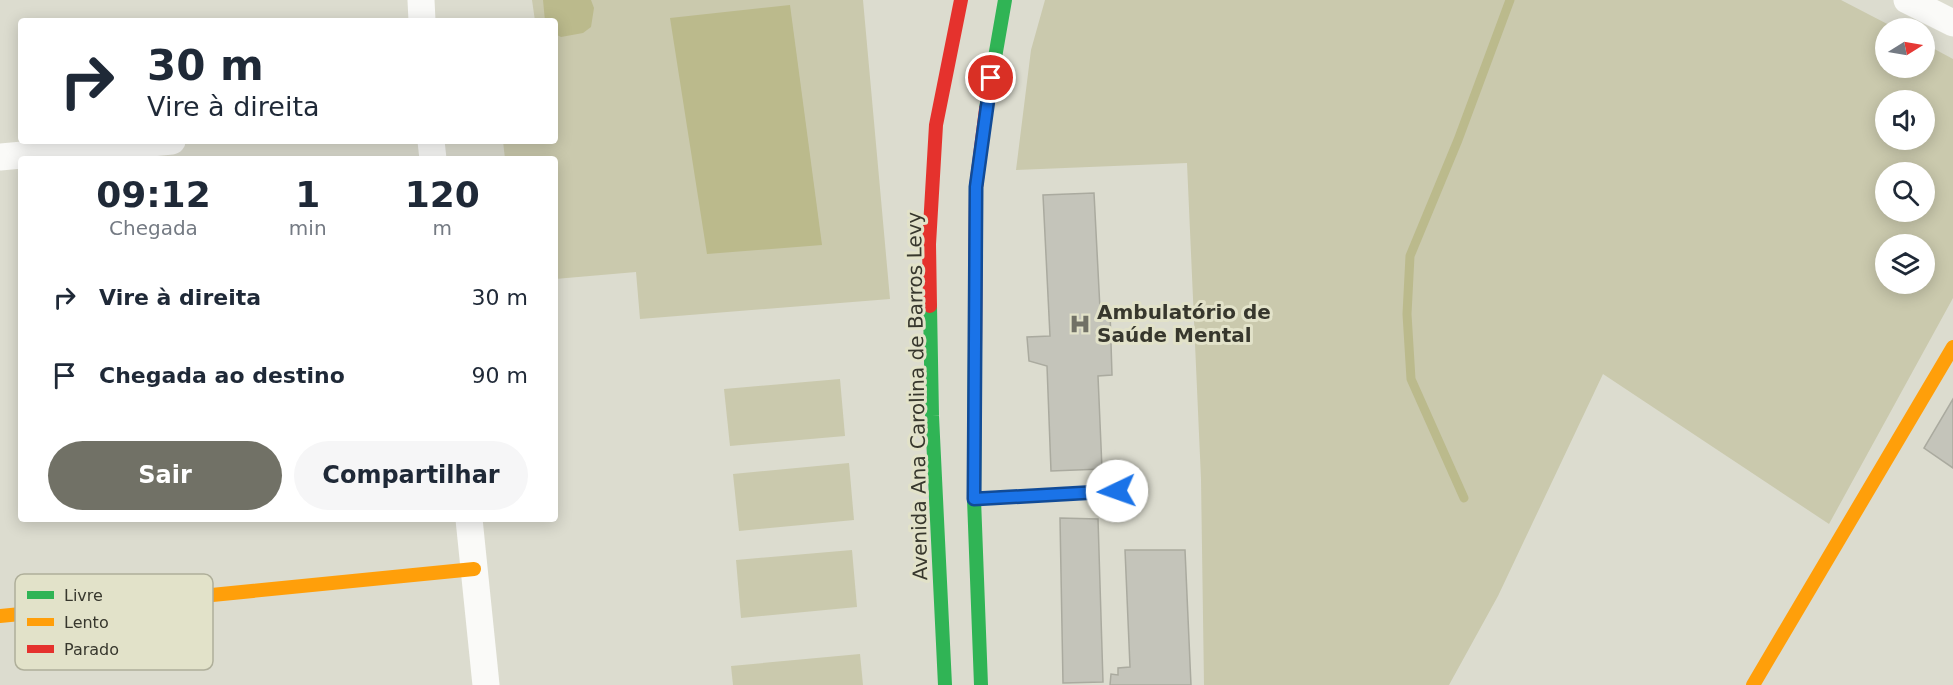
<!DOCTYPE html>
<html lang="pt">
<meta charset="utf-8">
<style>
body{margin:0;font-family:"DejaVu Sans",sans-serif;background:#f6f6f7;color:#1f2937;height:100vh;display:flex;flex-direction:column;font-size:22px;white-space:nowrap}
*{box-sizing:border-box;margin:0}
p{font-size:20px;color:#747a83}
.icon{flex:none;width:33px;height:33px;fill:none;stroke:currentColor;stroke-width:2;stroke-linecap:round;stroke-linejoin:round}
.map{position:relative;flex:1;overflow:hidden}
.drawer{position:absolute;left:18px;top:156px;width:540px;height:366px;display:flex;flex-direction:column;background:#fff;border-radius:6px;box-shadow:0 3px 15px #0003}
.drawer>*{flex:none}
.hud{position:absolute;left:18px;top:18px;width:540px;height:126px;border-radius:6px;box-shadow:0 3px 15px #0003;background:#fff;color:#1f2937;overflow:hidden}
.needle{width:39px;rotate:79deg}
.controls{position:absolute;left:1875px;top:18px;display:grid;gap:12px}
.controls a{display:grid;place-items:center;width:60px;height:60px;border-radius:50%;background:#fff;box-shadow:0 3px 15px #0003;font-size:30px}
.pin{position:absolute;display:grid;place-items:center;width:51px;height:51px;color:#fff;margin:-26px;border:3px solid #fff;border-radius:50%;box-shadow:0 2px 6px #0007}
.me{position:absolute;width:66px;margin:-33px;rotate:267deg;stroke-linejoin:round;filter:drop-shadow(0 0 4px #0008)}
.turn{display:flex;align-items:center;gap:21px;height:126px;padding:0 30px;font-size:27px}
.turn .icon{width:78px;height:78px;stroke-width:2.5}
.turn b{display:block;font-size:42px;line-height:51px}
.eta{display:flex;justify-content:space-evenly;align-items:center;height:102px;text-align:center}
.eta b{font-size:36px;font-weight:700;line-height:42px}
.action{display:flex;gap:12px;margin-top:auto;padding:12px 30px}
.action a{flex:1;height:69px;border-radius:36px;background:#717166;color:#fff;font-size:24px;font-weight:700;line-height:69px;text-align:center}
.action a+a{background:#f6f6f7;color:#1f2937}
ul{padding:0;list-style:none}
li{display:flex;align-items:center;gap:18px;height:78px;padding:0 30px}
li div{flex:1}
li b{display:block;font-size:22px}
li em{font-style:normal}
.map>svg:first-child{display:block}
.green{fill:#cac9ad;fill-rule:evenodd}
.water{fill:#bbba8c}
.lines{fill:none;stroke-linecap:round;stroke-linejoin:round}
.stream{stroke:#bbba8c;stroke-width:9}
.building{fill:#c4c4ba;stroke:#aaaa9f;stroke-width:1.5}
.lane{stroke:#fafaf8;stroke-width:14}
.street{stroke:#fafaf8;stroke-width:27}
.fast{stroke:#30b455;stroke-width:14}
.slow{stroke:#ff9f0a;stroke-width:14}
.jam{stroke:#e5322d;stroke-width:14}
.route-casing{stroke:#114b97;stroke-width:15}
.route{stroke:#1a73e8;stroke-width:10}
.labels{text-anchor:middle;stroke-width:6;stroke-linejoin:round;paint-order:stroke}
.poi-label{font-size:20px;font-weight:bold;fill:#37372d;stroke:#e2e2c9;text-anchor:start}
.street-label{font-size:20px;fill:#37372d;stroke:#e2e2c9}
.key{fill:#e2e2c9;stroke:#afaf9a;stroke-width:1.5}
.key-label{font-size:16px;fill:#37372d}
</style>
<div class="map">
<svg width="1953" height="685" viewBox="0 0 1953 685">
<rect width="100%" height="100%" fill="#dcdccf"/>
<g class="green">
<path d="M532,0h331l27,299 -250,20 -4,-47 -81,7v-120h-50l-2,-18h52v-120h-20z"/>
<path d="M1045,0h796l54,28h-9v40h38l1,-24 28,15v239l-124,226 -226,-150 -105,222 -49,89h-245l-3,-206 -14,-316 -171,7 15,-120zM1886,100h38v40h-38zM1886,172h38v40h-38zM1886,244h38v40h-38z"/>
<path d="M840,379l5,57 -115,10 -6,-57z"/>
<path d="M849,463l5,57 -115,11 -6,-57z"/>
<path d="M852,550l5,57 -116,11 -5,-58z"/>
<path d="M860,654l3,31h-130l-2,-19z"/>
</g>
<g class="water">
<path d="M543,0h48l3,8 -3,19 -8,6 -22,4 -6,-3v-13h-10z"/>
<path d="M790,5l32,240 -115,9 -37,-236z"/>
</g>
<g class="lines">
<path class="stream" d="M1464,498l-53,-119 -4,-65 3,-58 48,-116 52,-140"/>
</g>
<g class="building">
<path d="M1094,193l6,116 10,2 2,64 -14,1 4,93 -51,2 -4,-105 -18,-5 -2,-24 23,-1 -7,-141z"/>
<path d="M1953,399v69l-29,-20z"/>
<path d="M1060,518l38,1 5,163 -40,1z"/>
<path d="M1125,550h60l6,135h-81l1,-11 7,1v-7l12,-1z"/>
</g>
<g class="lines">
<path class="lane" d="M974,499l143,-8"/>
<g class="street">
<path d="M421,0l1,21"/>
<path d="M1907,0l46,23"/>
<path d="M431,141l2,18"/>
<path d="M0,157l172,-16"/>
<path d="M469,519l17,166"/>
</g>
<g class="fast">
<path d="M986,109l19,-109"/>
<path d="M930,306l2,110 13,269"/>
<path d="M975,351l-1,148 7,186"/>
</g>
<g class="slow">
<path d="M0,616l474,-47"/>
<path d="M1753,685l200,-338"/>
</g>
<g class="jam">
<path d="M930,306l-1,-62 7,-119 25,-125"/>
<path d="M975,351l1,-164 10,-78"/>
</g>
</g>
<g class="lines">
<defs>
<path id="route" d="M991,78l-15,109 -2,312 143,-8"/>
</defs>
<use href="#route" class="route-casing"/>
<use href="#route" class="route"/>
</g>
<defs>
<symbol id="hospital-bare" viewBox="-9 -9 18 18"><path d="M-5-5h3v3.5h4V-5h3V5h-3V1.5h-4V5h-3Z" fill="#717166" stroke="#e2e2c9" stroke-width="2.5" paint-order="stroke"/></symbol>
</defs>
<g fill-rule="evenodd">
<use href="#hospital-bare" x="1065" y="309" width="30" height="30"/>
</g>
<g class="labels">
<g class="poi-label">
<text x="1097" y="319">Ambulatório de<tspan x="1097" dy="23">Saúde Mental</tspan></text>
</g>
<g class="street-label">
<text transform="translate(917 396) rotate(-91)" y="7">Avenida Ana Carolina de Barros Levy</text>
</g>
</g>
<rect x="15" y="574" width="198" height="96" rx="9" class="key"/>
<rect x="27" y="591" width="27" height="8" fill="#30b455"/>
<rect x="27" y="618" width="27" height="8" fill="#ff9f0a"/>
<rect x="27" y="645" width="27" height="8" fill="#e5322d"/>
<g class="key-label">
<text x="64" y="601">Livre</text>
<text x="64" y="628">Lento</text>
<text x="64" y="655">Parado</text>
</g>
</svg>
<div class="controls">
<a><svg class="needle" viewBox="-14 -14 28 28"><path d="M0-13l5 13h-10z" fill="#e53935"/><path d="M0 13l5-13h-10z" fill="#747a83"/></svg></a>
<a><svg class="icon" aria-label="sound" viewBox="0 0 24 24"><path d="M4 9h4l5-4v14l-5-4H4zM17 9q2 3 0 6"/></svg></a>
<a><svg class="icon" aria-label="search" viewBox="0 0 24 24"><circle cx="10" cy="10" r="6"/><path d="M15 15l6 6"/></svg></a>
<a><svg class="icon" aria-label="layers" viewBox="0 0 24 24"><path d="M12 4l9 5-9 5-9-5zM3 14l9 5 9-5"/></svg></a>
</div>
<div class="pin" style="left:991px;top:78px;background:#d93025"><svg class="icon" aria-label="arrive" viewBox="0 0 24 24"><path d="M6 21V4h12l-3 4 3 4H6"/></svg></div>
<svg class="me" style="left:1117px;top:491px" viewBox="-20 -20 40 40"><circle r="19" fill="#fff"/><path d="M0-13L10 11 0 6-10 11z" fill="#1a73e8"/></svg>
<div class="hud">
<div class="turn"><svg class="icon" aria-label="right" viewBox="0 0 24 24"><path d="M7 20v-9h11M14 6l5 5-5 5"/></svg><div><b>30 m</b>Vire à direita</div></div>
</div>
<section class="drawer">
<div class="eta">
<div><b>09:12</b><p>Chegada</p></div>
<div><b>1</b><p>min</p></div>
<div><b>120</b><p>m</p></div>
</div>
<ul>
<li><svg class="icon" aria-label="right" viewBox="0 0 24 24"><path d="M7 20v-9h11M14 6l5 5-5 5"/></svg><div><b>Vire à direita</b></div><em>30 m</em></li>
<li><svg class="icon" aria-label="arrive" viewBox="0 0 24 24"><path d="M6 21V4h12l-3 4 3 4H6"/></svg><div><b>Chegada ao destino</b></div><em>90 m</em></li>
</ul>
<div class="action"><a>Sair</a><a>Compartilhar</a></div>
</section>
</div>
